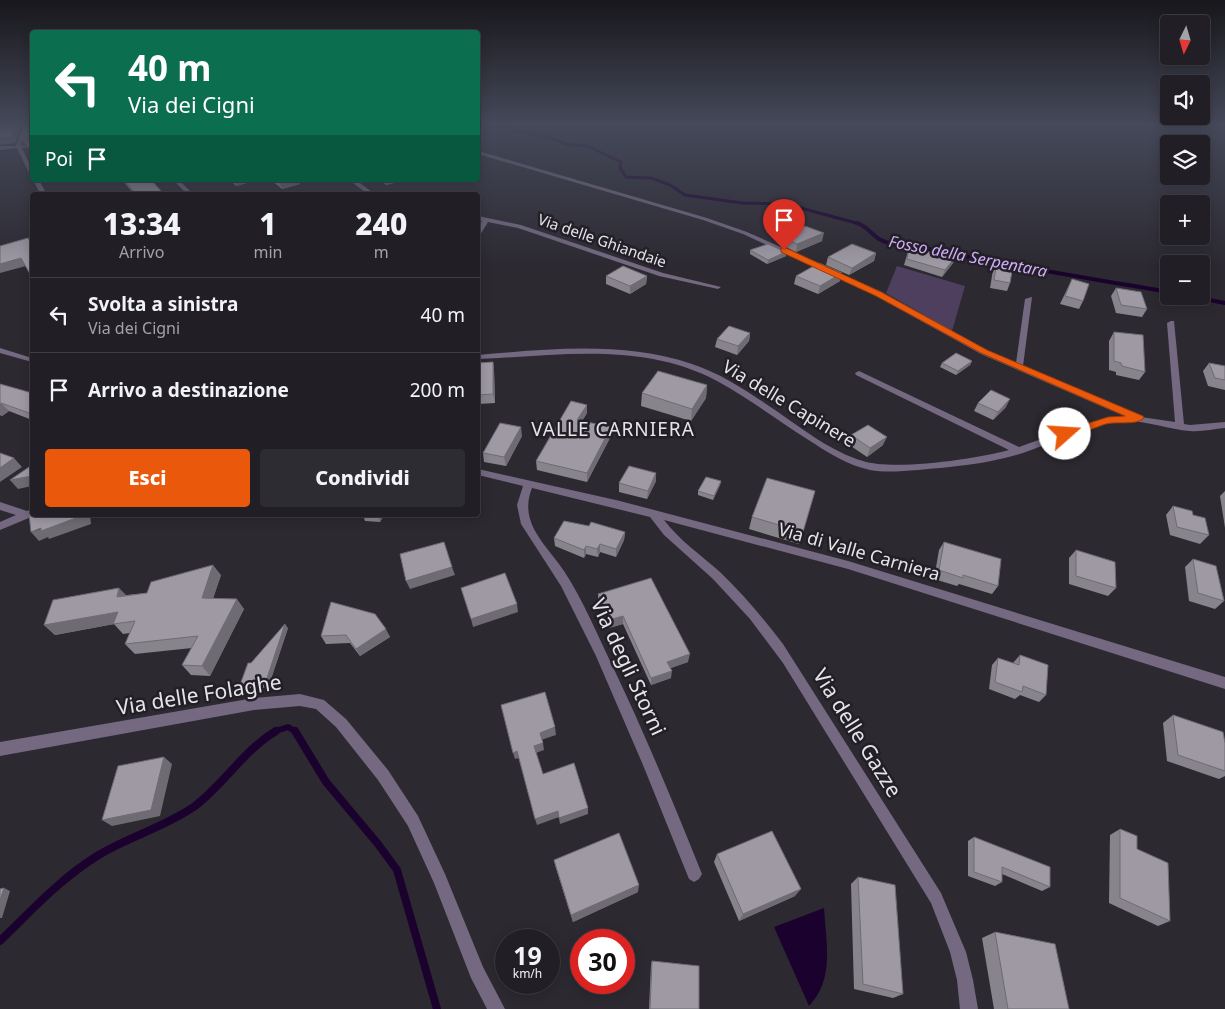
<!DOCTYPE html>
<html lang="it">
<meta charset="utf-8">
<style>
body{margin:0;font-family:"Noto Sans",sans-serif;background:#2d2c32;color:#f1f3f6;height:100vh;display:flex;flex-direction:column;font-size:19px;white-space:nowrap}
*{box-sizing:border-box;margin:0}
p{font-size:16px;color:#a2a2a7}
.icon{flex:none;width:28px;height:28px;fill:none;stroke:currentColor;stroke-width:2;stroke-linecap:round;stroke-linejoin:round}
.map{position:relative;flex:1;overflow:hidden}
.side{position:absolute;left:30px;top:192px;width:450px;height:325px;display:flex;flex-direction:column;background:#211f25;border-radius:5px;box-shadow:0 2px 12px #0003,0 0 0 1px #3e3d42}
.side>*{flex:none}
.hud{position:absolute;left:30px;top:30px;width:450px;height:152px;border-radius:5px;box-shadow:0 2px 12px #0003,0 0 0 1px #3e3d42;background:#0b6e4f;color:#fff;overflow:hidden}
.needle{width:32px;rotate:185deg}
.fabs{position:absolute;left:1160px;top:15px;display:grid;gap:10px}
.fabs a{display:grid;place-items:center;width:50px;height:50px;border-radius:5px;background:#211f25;box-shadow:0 2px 12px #0003,0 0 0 1px #3e3d42;font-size:25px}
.speed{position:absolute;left:495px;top:929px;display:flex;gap:10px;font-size:25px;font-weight:700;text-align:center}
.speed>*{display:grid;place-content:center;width:65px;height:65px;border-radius:50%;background:#211f25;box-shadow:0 2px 12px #0003,0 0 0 1px #3e3d42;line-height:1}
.speed small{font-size:12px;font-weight:400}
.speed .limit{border:8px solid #d22;background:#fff;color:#111}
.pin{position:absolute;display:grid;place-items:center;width:42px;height:42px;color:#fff;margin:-51px -21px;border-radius:50% 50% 50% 0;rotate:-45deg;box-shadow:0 0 5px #0007}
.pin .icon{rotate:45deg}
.me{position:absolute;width:55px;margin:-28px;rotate:71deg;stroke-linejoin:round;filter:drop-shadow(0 0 4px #0008)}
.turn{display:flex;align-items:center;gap:18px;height:105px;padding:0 15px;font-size:22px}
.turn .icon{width:65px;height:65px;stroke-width:2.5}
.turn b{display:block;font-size:35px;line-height:42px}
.then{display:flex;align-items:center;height:48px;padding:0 15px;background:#0003;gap:10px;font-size:19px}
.eta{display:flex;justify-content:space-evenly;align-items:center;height:85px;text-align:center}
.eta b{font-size:30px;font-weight:800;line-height:35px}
.cta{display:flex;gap:10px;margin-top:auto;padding:10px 15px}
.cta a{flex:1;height:58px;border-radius:5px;background:#ea580c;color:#fff;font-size:20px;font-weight:800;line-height:58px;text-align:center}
.cta a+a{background:#2d2c32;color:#f1f3f6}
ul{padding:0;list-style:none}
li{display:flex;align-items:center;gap:15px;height:75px;padding:0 15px;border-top:1px solid #3e3d42}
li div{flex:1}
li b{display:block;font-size:19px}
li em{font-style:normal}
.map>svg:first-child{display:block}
.green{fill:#4e3f5e}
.water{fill:#1b022e}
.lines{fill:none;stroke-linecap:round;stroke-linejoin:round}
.stream-far3{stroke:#1b022e;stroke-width:3}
.stream-far2{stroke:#1b022e;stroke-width:4}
.stream-far1{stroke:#1b022e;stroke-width:6}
.stream{stroke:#1b022e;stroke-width:8}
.minor{fill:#746981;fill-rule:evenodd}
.wall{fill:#88848c}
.shaded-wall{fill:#6f6b72}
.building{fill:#9e99a3;stroke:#6f6b72}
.route{fill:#ea580c;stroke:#983908}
.labels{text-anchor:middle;stroke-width:5;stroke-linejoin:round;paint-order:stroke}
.far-street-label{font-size:15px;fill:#e6e3e9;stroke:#231f27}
.far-water-label{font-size:16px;font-style:italic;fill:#d2adfb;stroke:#231f27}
.street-label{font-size:18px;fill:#e6e3e9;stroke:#231f27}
.neighbourhood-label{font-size:19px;letter-spacing:1px;fill:#e6e3e9;stroke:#231f27}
.near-street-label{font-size:21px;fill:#e6e3e9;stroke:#231f27}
</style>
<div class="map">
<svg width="1225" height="1009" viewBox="0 0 1225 1009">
<rect width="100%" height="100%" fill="#2c2931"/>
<path class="green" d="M897,266l68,20 -13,45 -66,-38z"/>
<path class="water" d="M824,908c2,35 11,71 -15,98l-35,-79z"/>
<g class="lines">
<path class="stream-far3" d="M497,124l13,3 5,4 32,5 19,8 21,2 34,16 -1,6 6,9 25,1 19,7 15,10 57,8 44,1 74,20"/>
<g class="stream-far2">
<path d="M857,223c12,4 14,12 24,17 14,8 33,5 48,9 79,17 160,29 240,43"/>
<path d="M1189,296l36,7"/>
</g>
<path class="stream-far1" d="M273,732l15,-5 8,5"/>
<g class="stream">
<path d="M295,731l31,51 52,62 19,26 40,139"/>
<path d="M0,941c31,-30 60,-62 97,-85 31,-19 68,-29 98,-50 29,-22 49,-56 81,-75"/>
</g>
<g class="minor">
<path d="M23,124h4l-6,21h11v2l-10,1 10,21v6l-3,-2 -12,-25 -17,2v-4h16z"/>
<path d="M478,151l229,67 40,14 135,60 105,58 29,13 9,-64 7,-2 -9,69 118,51 34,5 -8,-99 4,-2h3l10,103 6,1 35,-3v6c-11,1 -24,4 -35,3 -25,-2 -48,-13 -74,-9 -33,6 -62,20 -93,31 -34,11 -70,14 -105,17 -16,1 -32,3 -48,0 -23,-5 -43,-18 -63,-31 -30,-19 -59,-41 -90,-58 -75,-40 -158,-25 -239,-22v-4c72,-6 144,-14 214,9 31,10 59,30 86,48 26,18 54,40 85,49 30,10 114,-2 146,-11l-153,-75 -1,-2 4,-2 160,76 67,-24 38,-7 -143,-62 -105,-58 -133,-62 -40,-14 -225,-66z"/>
<path d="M33,180h6l8,15h-6z"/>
<path d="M173,180h6l15,15h-6z"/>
<path d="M349,180h7l20,15h-7z"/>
<path d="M478,216l43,9 142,48 58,14 -3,2 -59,-13 -141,-48 -30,-6 -8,13 -2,1v-7l4,-8 -4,-1z"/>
<path d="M0,348l32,10v4l-32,-9z"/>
<path d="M478,469l142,32 228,60 377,116v12l-377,-120 -184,-49c16,21 37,35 56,52 23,22 44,47 63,72l158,249 25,59 7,28 5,29h-18l-3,-29 -7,-28 -19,-49 -148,-240 -33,-44 -37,-40 -49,-44 -14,-18 -118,-29c-14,35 14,56 32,83 19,29 33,63 48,94 33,69 62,139 90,209l-3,5 -5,3 -5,-3 -46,-114 -47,-109 -35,-70 -40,-62 -4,-19 6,-19 -45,-11z"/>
<path d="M0,502l27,9 5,-2v6h4l-36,15v-8l16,-7 -16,-5z"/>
<path d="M300,694l24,6 22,19 42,51 30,46 27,58 38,93 22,42h-18l-16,-31 -37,-95 -26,-57 -30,-46 -42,-53 -20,-18 -16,-3 -46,4 -254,46v-14l254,-44z"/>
</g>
</g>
<g class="wall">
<path d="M32,124v30l-7,-11h1h-2l-4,-6z"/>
<path d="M122,180h29l12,13 7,-1 1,3h-36z"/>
<path d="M230,180h28l-22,6z"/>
<path d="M271,180h27l2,4 -18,5z"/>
<path d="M381,180h24l-19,5z"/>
<path d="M779,236l43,5 -26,11 -19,-9z"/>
<path d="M909,248l30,6 17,2 -3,7 -11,14 -38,-12z"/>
<path d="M750,250l36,6 -19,8 -17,-10z"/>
<path d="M876,253l-2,8 -25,14 -23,-10 2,-8z"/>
<path d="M997,262l13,21 -3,8 -17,-3 3,-18z"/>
<path d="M606,276h41l-1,8 -16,10 -24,-10z"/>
<path d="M796,276l44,5 -22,13 -24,-10z"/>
<path d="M1072,279l11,22 -4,8 -19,-5z"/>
<path d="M1116,288l31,21 -5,8 -26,-4 -5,-17z"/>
<path d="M1114,332l31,40 -6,8 -23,-5v-3l-7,-2v-29z"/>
<path d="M750,333l-1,8 -12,14 -22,-8 2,-8z"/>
<path d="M972,361l-2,4 -14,10 -16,-8 2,-4z"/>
<path d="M493,362l1,9 1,32 -17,1v-41z"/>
<path d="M1209,363l16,3v24l-17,-4 -5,-15z"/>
<path d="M0,384l32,9v27l-23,-9 -7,5 -2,-1z"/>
<path d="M707,385l-1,13 -15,23 -50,-15 1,-13z"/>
<path d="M978,403l28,4 -13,13 -19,-9z"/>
<path d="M587,405v8l-5,8 29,6v9l-24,46 -50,-12 -1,-9z"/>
<path d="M851,435l32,10 -16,12 -19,-13z"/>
<path d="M522,436l-16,30 -22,-4 -1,-9z"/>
<path d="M656,481l-9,18 -28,-7v-9z"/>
<path d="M721,481l-1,4 -7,15 -15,-5v-4z"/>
<path d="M815,491l-16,53 -50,-15 3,-12z"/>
<path d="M1225,491v37l-5,-32z"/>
<path d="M1173,506l20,9 16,20 -9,9 -30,-9 -4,-20z"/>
<path d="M363,515h21l-4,7 -15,-1z"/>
<path d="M589,526l36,6 -1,8 -8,17 -16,-5 -2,5 -12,-3 -2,4 -29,-12 -1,-8z"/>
<path d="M944,542l54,44 -6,8 -33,-10 -2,2 -23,-7 5,-29z"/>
<path d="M1076,550l40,38 -8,8 -39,-12v-26z"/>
<path d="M1193,559l31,42 -9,8 -26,-8 -4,-34z"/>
<path d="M221,575l-8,23 31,11 -34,67 -19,-1 -9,-10 10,-17 -57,6 -10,-10 5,-11 -7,1 -9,-10 -59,11 -11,-10 83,-30 20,-2z"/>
<path d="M598,594l90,68 -18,6 1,10 -20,7 -28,-61 -14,4 -11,-25z"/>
<path d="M375,614l15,23 -30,19 -10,-13 -24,1 -5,-8z"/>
<path d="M288,628l-20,60h-25l-3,-3 11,-22z"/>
<path d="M1020,655l26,40 -7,7 -19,-7 -5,4 -26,-10 3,-24 6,-7 15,5z"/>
<path d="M1173,715l52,28v33l-6,3 -52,-18 -4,-38z"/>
<path d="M1120,829l17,20 33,72 -12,5 -49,-23 1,-68z"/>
<path d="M974,837l76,50 -8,4 -40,-17v8l-7,4 -27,-10v-35z"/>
<path d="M717,854l78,42 -56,25 -25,-59z"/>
<path d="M554,860l84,32 -65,30 -17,-54z"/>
<path d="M858,877l45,117 -10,4 -39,-9 -3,-105z"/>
<path d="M995,932l74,77h-75l-12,-71z"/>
<path d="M652,961l47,48h-50l2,-44z"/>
</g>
<g class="shaded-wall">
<path d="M17,124h5l-7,19 -15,2v-7z"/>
<path d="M234,180h24l-22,6z"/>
<path d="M293,180h5l2,4 -18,5 -2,-6z"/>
<path d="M385,180h20l-19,5z"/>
<path d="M824,233l-2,8 -26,11 1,-8z"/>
<path d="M786,252v4l-19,8 1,-4z"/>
<path d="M876,253l-2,8 -25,14 3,-7z"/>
<path d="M956,256l-3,7 -11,14 3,-7z"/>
<path d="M21,258l5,8 -26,7v-9z"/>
<path d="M842,273l-2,8 -22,13 2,-8z"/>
<path d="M647,276l-1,8 -16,10v-8z"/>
<path d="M750,333l-1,8 -12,14 1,-9z"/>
<path d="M972,361l-2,4 -14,10 2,-4z"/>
<path d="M493,362l1,9 1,32 -2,-9z"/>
<path d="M707,385l-1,13 -15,23 1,-12z"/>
<path d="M1010,399l-4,8 -13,13 5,-8z"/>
<path d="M1,403l8,8 -7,5 -2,-2v-10z"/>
<path d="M587,405v8l-9,15 -1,-8z"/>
<path d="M521,427l1,9 -16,30 -2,-9z"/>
<path d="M611,427v9l-24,46v-9z"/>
<path d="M887,437l-4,8 -16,12 3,-9z"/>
<path d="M14,458l8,9 -22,15v-14z"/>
<path d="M656,473v8l-9,18 1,-8z"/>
<path d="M32,476v10l-14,3 -8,-9z"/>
<path d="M721,481l-1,4 -7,15 1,-4z"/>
<path d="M84,515h6l1,9 -42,15 -1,-2 -9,4 -8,-9z"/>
<path d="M378,515h6l-4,7z"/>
<path d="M625,532l-1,8 -8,17v-8z"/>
<path d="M600,544v8l-2,5 -1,-8z"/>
<path d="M586,546v8l-2,4v-8z"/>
<path d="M213,565l8,10 -11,33 -8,-10z"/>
<path d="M452,567l3,8 -45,14 -4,-8z"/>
<path d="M119,588l10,10 -12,-1z"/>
<path d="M237,599l7,10 -34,67 -8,-10z"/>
<path d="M517,604l1,8 -45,15 -2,-8z"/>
<path d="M118,612l-4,12 -59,11 -11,-10z"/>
<path d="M623,616v8l-14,4v-8z"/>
<path d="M285,624l3,4 -20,60 -3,-4z"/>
<path d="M386,629l4,8 -30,19 -4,-7z"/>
<path d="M690,654l-2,8 -22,8 1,-8z"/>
<path d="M672,671l-1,7 -20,7v-7z"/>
<path d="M555,727l1,8 -15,5 -1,-7z"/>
<path d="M543,743l1,7 -8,3 -2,-7z"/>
<path d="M517,751l2,7 -4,1 -2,-6z"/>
<path d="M164,757l8,7 -12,52 -48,10 -10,-6z"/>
<path d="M588,808v6l-28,10 -1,-6z"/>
<path d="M558,811l1,6 -22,8 -2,-6z"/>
<path d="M639,885l-1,7 -65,30 -2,-7z"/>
<path d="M4,888l6,3 -8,27h-2v-18z"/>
<path d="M801,889l-6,7 -56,25 4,-7z"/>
</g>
<g class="building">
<path d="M0,124h17l-6,13 -11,1z"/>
<path d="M24,124h8v28l-7,-9 5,-1v-4l-10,-1z"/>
<path d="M124,180h27l12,13 7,-1 1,3h-34z"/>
<path d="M276,180h17l-13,3z"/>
<path d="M805,226l19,7 -27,11 -18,-8z"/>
<path d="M28,238l4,7v29h-2l-9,-16 -21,6v-18z"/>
<path d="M768,244l18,8 -18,8 -18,-10z"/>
<path d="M852,244l24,9 -24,15 -24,-11z"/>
<path d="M909,248l30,6 2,-2 15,4 -11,14 -38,-11z"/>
<path d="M997,262l16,3 -3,18 -16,-3z"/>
<path d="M819,263l23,10 -22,13 -24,-10z"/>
<path d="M623,266l24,10 -17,10 -24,-10z"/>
<path d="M1072,279l17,5 -6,17 -18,-5z"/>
<path d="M1116,288l25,4 6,17 -26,-4z"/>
<path d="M729,326l21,7 -12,13 -21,-7z"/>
<path d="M1114,332l29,3 2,37 -23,-6 -1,-3 -7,-2z"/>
<path d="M956,353l16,8 -14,10 -16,-8z"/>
<path d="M493,362v32l-15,1v-32z"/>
<path d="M1209,363l16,3v14l-10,-2z"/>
<path d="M658,371l49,14 -15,24 -50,-16z"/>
<path d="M0,384l32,9v21l-31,-11 -1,1z"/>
<path d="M991,390l19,9 -12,13 -20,-9z"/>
<path d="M571,401l16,4 -10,15 34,7 -24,46 -51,-12z"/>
<path d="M500,423l21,4 -17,30 -21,-4z"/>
<path d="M868,425l19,12 -17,11 -19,-13z"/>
<path d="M0,453l14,5 -14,10z"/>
<path d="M32,465v11l-22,4z"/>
<path d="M629,466l27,7 -8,18 -29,-8z"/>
<path d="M706,477l15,4 -7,15 -16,-5z"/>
<path d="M767,478l48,13 -12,41 -51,-15z"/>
<path d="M1173,506l19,5 1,4 12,3 4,17 -32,-8z"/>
<path d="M32,513v2h52l-43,16v-3l-10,4 -2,-18z"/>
<path d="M564,521l25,5 2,-4 34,10 -9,17 -16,-5 -3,5 -11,-3 -2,4 -30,-12z"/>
<path d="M444,542l8,25 -46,14 -6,-27z"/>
<path d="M944,542l57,17 -3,27 -35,-11v3l-24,-8z"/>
<path d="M1076,550l39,12 1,26 -40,-12z"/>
<path d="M1193,559l23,7 8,35 -26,-8z"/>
<path d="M213,565l-11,33 35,1 -35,67 -20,-1 16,-29 -73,8 10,-23 -22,3 5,-12 -74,13 9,-25 66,-12 -2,9 30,-4 4,-11z"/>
<path d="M505,573l12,31 -46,15 -10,-31z"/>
<path d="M651,578l39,76 -23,8 5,9 -21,7 -28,-62 -14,4 -11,-26z"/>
<path d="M331,602l44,12 11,15 -30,20 -10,-14 -25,1z"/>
<path d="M285,624l-20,60 -25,1 8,-22h3z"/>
<path d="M1020,655l28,10 -2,30 -23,-9 -1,6 -27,-10 3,-24 21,7z"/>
<path d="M545,692l10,35 -15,6 3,10 -9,3 9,28 31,-11 14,45 -29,10 -1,-7 -23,8 -18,-68 -4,2 -12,-48z"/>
<path d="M1173,715l50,17 2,11v28l-47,-16z"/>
<path d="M164,757l-13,53 -49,10 16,-54z"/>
<path d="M1120,829l17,7v13l31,14 2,58 -50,-23z"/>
<path d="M772,831l29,58 -58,25 -26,-60z"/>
<path d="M619,833l20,52 -68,30 -17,-55z"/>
<path d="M974,837l76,30v20l-48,-20v15l-28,-10z"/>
<path d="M858,877l37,8 8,109 -40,-10z"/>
<path d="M4,888l-4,12v-11z"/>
<path d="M995,932l60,12 14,65h-61z"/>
<path d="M652,961l47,5v43h-49z"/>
</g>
<linearGradient id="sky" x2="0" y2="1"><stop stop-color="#18171b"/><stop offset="0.47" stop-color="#45495a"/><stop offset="1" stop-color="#45495a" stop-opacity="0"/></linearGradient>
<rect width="1225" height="265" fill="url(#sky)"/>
<path class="route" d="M781,248h5l95,44 106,58 156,66 1,2c-8,8 -27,3 -38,6 -11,3 -34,15 -45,13l-1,-3 1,-2 47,-15 17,-1 -144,-63 -105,-57 -95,-44z"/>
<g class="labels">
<g class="far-street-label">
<text transform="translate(602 241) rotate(19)" y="5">Via delle Ghiandaie</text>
</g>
<g class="far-water-label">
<text transform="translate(968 256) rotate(11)" y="6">Fosso della Serpentara</text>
</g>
<g class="street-label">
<text transform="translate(789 404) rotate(31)" y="6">Via delle Capinere</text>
<text transform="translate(859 552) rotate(16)" y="6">Via di Valle Carniera</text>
</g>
<g class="neighbourhood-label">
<text x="613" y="436">VALLE CARNIERA</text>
</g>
<g class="near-street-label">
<text transform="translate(628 667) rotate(65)" y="7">Via degli Storni</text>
<text transform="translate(199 695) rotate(-9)" y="7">Via delle Folaghe</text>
<text transform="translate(857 733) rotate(58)" y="7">Via delle Gazze</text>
</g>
</g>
</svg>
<div class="fabs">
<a><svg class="needle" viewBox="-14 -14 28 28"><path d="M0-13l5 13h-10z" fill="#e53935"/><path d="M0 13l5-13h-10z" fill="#a2a2a7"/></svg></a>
<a><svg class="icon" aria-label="sound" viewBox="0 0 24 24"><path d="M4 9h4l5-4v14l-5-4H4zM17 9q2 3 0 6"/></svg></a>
<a><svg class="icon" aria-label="layers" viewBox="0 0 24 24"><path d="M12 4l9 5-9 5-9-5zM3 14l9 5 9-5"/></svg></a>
<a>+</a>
<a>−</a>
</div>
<div class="speed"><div>19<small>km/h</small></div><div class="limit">30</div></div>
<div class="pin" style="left:784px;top:250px;background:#d93025"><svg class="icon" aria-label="arrive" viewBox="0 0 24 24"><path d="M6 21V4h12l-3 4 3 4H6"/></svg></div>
<svg class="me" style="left:1065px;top:434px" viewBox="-20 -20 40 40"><circle r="19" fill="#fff"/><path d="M0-13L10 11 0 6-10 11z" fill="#ea580c"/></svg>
<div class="hud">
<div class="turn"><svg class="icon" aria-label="left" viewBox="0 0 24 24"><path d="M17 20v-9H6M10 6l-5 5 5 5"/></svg><div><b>40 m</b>Via dei Cigni</div></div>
<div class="then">Poi<svg class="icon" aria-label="arrive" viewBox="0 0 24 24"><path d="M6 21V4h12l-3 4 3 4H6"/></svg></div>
</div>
<section class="side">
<div class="eta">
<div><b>13:34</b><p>Arrivo</p></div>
<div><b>1</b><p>min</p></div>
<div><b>240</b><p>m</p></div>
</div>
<ul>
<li><svg class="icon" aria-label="left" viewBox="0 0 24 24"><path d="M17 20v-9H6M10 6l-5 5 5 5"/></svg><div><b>Svolta a sinistra</b><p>Via dei Cigni</p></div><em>40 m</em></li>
<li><svg class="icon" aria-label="arrive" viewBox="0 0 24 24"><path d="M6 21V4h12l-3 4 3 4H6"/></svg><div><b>Arrivo a destinazione</b></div><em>200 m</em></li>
</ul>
<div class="cta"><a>Esci</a><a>Condividi</a></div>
</section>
</div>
